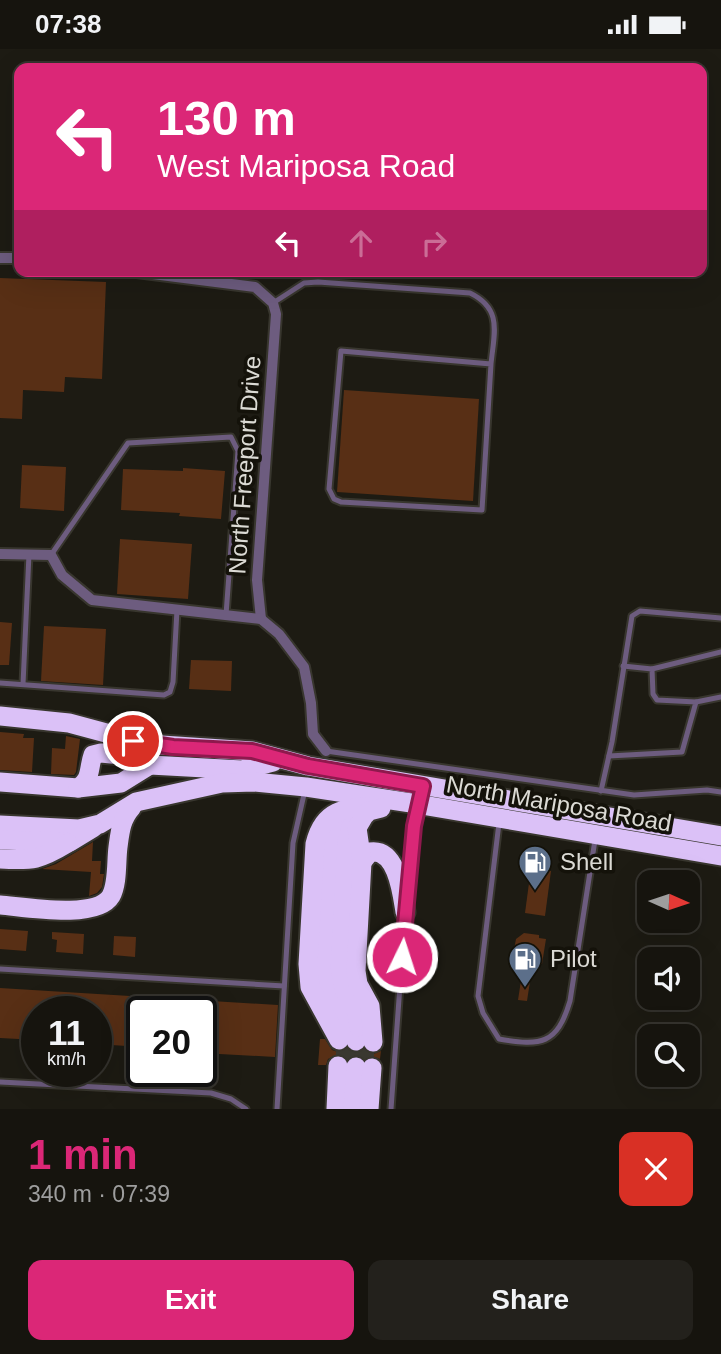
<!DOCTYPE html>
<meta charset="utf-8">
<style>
body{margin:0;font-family:Arial,sans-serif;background:#23211c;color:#f1f3f6;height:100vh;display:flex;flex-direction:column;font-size:26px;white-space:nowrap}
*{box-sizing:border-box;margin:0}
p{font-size:23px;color:#9e9e9e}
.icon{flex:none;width:38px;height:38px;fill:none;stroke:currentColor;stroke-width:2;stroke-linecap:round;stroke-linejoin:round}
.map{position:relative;height:1060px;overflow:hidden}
.panel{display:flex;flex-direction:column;background:#16140e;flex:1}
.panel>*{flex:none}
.banner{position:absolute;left:14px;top:14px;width:693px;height:214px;border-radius:14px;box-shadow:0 7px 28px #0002,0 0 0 2px #35332e;background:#db2777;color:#fff;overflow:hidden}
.needle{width:46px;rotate:93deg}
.controls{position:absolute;left:637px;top:821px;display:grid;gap:14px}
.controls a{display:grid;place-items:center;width:63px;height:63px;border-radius:14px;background:#16140e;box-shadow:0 7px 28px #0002,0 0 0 2px #35332e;font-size:35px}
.speed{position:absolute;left:21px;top:947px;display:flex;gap:14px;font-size:35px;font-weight:700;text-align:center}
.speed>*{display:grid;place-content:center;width:91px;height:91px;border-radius:50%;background:#16140e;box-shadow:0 7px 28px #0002,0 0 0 2px #35332e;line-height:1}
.speed small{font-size:18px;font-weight:400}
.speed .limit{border:4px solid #111;border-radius:10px;background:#fff;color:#111}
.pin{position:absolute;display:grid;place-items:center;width:60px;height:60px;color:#fff;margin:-30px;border:4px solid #fff;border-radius:50%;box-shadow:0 2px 7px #0007}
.me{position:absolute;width:77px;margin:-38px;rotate:4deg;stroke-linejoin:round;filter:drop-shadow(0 0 5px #0008)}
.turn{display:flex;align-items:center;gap:24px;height:147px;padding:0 28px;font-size:32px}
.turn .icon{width:91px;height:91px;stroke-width:2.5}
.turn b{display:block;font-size:49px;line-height:60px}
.lanes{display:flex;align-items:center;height:66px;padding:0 28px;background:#0003;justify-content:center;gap:35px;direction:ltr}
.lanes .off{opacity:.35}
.round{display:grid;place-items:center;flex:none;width:74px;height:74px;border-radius:14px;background:#23211c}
.overview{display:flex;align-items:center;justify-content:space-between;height:119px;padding:0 28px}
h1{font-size:42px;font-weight:700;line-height:52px;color:#db2777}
.button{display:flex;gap:14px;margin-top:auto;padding:14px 28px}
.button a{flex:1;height:80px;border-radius:14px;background:#db2777;color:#fff;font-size:28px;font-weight:700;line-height:80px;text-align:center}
.button a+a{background:#23211c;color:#f1f3f6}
.status{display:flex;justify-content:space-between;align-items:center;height:49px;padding:0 35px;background:#16140e;direction:ltr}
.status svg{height:19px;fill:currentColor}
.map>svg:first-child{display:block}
.building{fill:#582f15}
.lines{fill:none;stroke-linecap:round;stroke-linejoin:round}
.highway-tunnel{stroke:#3a3830;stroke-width:19;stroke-dasharray:19 10;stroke-linecap:butt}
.lane-casing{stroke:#38362e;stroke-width:9}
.street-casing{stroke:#38362e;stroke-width:14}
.highway-casing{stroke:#38362e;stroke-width:23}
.lane{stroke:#6d5c7f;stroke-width:5}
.street{stroke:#6d5c7f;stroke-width:10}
.highway{stroke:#dbc1f7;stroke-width:19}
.route-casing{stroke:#8e194d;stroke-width:18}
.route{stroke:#db2777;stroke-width:12}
.labels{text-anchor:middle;stroke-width:7;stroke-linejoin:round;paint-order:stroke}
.street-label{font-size:24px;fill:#dbdad4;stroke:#14120a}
.poi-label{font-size:24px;fill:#dbdad4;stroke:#14120a;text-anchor:start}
</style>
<div class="status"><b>07:38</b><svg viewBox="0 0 49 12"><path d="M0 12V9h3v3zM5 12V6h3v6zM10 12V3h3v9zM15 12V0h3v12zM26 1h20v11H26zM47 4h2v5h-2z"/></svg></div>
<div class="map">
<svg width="721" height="1060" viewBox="0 0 721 1060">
<rect width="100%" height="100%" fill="#1d1b13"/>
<g class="building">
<path d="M0,229l106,4 -4,97 -37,-2 -1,15 -41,-2 -1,29 -22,-1z"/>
<path d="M344,341l135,9 -6,102 -136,-9z"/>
<path d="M22,416l44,2 -2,44 -44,-3z"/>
<path d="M183,419l42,3 -4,48 -42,-3 1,-3 -59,-3 2,-41 60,2z"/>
<path d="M120,490l72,5 -4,55 -71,-5z"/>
<path d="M0,573l12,1 -3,42h-9z"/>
<path d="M44,577l62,3 -3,56 -62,-4z"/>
<path d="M191,611l41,1 -1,30 -42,-2z"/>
<path d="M0,683l24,2 -1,4h11l-2,34 -32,-2z"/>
<path d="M66,687l14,3 -4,33 -2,3 -23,-1 1,-26 13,1z"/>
<path d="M93,793l-1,19h9l-1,13h4l-2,13 -5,6 -8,3 2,-24 -49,-3 14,-5z"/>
<path d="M531,819l20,3 -6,45 -20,-3z"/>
<path d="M0,880l28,2 -2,20 -26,-2z"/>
<path d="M52,883l32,2 -1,20 -27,-2 1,-12 -5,-1z"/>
<path d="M524,884l15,2v3l7,1 -4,25 -9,-2 -6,39 -9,-1 6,-39 -9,-1 1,-5h-3l3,-16z"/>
<path d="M114,887l22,1 -1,20 -22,-2z"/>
<path d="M0,939l278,17 -3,52 -74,-4v-42h-59v36l-46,-3v-33h-59v29l-37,-2z"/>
<path d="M320,990h5l7,11 6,2 9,-3 7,4 10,-3 9,4 8,-3 -1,8 -8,-3 -7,3 -9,-4 -9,4 -9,-5 -10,5 -2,6h-8z"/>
</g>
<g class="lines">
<g class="highway-tunnel">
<path d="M345,1017l1,-25"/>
<path d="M364,1018l1,-25"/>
</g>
<defs>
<g id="lane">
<path d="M273,254l31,-20 14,-1 152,11c33,16 24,40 21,71l-150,-13 -12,138 5,10 7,3 141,8 9,-146"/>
<path d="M51,506l77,-112 103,-6 7,14 -12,164"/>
<path d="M652,620l69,-17"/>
<path d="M0,634l164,12 6,-3 3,-10 4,-72"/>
<path d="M23,635l6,-130"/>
<path d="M696,653l25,-5"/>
<path d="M326,702l308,44 73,-5 14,2"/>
<path d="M609,707l73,-4 14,-50 -39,-2 -4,-6 -1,-25 -29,-3"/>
<path d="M601,742l11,-49 20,-126 8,-5 81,7"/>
<path d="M499,774l-21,173 5,17 16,26c42,7 58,6 71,-38l25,-161"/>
<path d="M408,837l6,-60 4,-17"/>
<path d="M0,920l284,17"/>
<path d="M0,1033l211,11 20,6 15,10"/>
<path d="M277,1060l16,-266 12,-53"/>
<path d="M391,1060l14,-192"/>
</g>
<g id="street">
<path d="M0,209h19"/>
<path d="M129,222l126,16 18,16 3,11 -19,266 4,39"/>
<path d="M0,505l51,1 11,20 30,25 169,19 18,15 25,33 7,36 2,31 13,17"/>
</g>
<g id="highway">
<path d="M0,667l69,7 78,21 105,7 56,15 413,70"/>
<path d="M0,733l78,6c14,-9 10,-19 15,-33l8,-2 20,2 29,10 92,5 31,-8"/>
<path d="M78,739l43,-5 29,-18"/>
<path d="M340,771l-9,13 -2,12 -6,116 2,24 8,19 19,25 4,12"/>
<path d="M0,776l79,4 21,-5 36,-22 86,-19 32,-1 52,5 105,16 310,53"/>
<path d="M351,778l-4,15 -7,126 4,22 13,22 2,15"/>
<path d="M0,791l70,2 23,-14"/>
<path d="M0,810c33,2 40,1 68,-16"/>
<path d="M362,813l8,-10c27,-4 32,41 35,60"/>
<path d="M0,856c25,2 97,15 111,-9 7,-13 5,-34 7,-49 2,-15 3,-28 14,-40"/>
<path d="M339,991l-29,-53 -2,-23 7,-120c9,-37 32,-36 65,-38"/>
<path d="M373,993l-3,-36 -12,-22 -2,-13 6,-109 -5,-34 7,-12 5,-5 12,-3"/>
<path d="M336,1060l2,-43"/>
<path d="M353,1060l3,-42"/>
<path d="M369,1060l3,-41"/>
</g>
</defs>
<use href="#lane" class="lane-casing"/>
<use href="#street" class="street-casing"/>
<use href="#highway" class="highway-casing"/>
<use href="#lane" class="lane"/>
<use href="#street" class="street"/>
<use href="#highway" class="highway"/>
</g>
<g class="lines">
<defs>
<path id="route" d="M133,692l40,6 79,4 56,15 115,20 -9,40 -12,131"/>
</defs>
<use href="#route" class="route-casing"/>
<use href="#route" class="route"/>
</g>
<defs>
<symbol id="fuel-pin" viewBox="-11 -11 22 30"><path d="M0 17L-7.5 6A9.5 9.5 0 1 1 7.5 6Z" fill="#5c6f8a" stroke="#14120a"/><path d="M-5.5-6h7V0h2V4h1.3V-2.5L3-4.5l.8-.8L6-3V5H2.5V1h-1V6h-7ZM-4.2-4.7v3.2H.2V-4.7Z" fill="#fff"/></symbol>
</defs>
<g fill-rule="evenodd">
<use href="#fuel-pin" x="516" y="794" width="38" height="52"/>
<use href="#fuel-pin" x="506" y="891" width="38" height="52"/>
</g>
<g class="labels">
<g class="street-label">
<text transform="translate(245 416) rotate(-86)" y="8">North Freeport Drive</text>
<text transform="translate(559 755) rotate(10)" y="8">North Mariposa Road</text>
</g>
<g class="poi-label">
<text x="560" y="821">Shell</text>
<text x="550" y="918">Pilot</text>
</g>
</g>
</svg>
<div class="controls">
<a><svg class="needle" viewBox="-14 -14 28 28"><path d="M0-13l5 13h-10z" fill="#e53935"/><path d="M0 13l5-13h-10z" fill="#9e9e9e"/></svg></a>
<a><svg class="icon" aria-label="sound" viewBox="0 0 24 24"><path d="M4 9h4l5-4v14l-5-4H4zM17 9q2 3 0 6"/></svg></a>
<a><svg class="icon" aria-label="search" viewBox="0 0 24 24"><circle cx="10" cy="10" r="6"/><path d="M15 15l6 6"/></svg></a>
</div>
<div class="speed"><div>11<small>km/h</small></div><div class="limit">20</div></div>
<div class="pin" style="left:133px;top:692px;background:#d93025"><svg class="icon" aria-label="arrive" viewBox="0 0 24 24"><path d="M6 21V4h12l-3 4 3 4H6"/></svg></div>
<svg class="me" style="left:402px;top:908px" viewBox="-20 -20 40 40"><circle r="17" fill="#db2777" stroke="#fff" stroke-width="3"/><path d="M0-11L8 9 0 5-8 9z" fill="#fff"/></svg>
<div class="banner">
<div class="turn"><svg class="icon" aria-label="left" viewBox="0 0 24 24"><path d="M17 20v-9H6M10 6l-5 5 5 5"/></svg><div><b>130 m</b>West Mariposa Road</div></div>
<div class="lanes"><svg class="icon" aria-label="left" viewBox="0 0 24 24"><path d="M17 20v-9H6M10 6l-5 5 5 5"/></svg><svg class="icon off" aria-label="ahead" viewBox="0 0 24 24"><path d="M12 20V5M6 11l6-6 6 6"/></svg><svg class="icon off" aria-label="right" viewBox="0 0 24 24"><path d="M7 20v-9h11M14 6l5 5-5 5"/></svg></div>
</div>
</div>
<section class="panel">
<div class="overview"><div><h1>1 min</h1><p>340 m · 07:39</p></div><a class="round" style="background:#d93025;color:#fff"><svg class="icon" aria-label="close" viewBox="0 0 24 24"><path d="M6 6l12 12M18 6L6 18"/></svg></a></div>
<div class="button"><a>Exit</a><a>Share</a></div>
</section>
